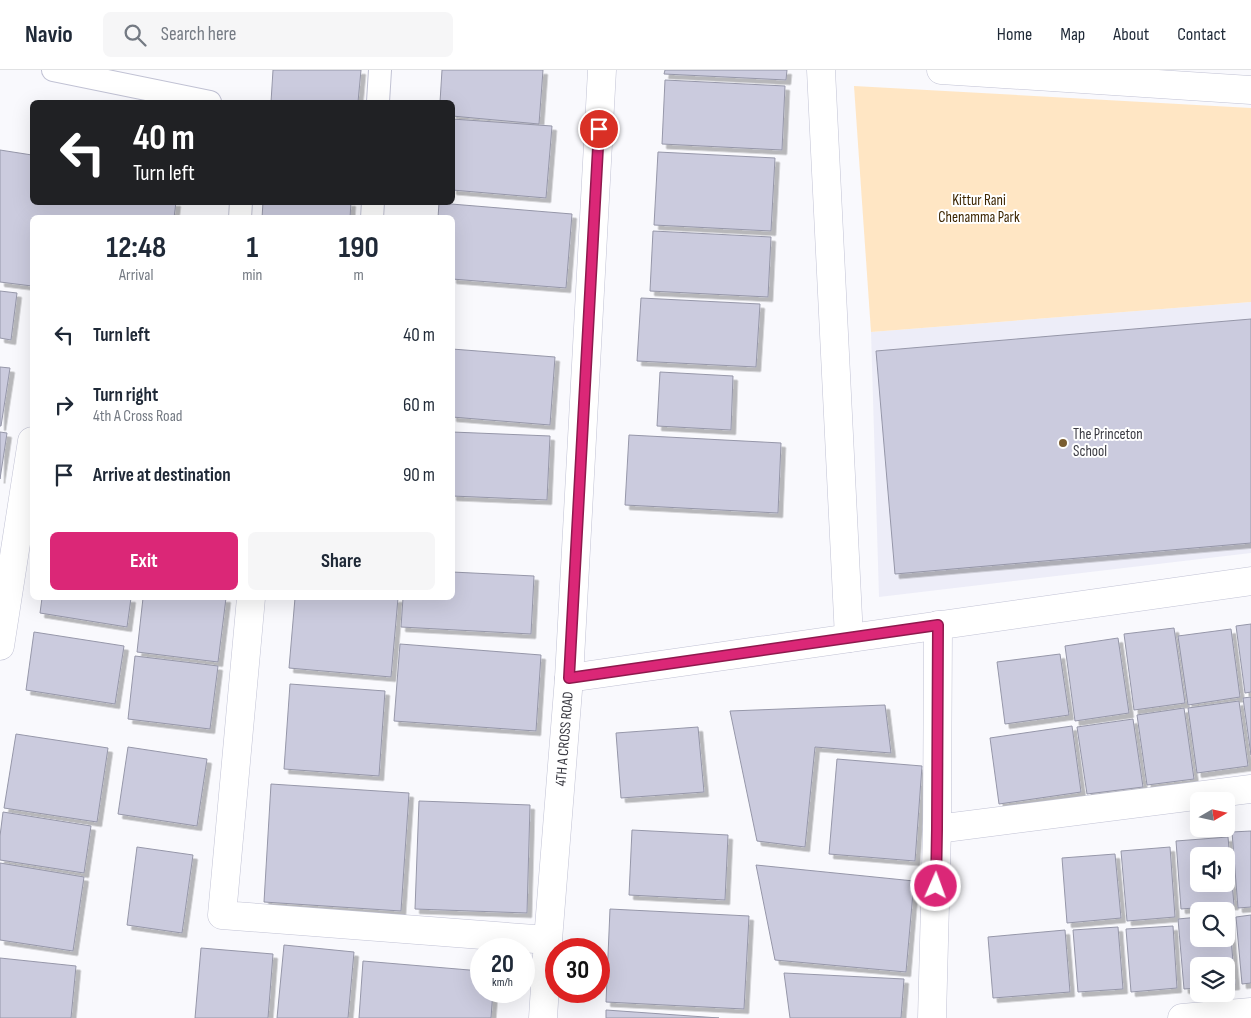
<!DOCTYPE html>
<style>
body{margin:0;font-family:"Sofia Sans Condensed",sans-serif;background:#f6f6f7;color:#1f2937;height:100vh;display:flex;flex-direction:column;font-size:19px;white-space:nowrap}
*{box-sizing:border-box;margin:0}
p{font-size:16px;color:#747a83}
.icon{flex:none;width:28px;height:28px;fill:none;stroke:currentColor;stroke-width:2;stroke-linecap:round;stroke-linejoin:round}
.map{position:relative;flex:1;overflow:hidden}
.details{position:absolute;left:30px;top:145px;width:425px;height:385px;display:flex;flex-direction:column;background:#fff;border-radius:8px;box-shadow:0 5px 20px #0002}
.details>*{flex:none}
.banner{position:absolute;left:30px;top:30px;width:425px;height:105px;border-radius:8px;box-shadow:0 5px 20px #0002;background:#202124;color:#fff;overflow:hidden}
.needle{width:32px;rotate:81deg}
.fabs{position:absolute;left:1190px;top:722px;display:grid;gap:10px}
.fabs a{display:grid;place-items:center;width:45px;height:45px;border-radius:8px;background:#fff;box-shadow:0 5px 20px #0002;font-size:25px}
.speed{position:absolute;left:470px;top:868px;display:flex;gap:10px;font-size:25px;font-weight:700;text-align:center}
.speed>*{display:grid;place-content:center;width:65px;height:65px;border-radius:50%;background:#fff;box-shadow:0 5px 20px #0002;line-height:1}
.speed small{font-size:12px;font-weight:400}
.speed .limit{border:8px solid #d22;background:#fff;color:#111}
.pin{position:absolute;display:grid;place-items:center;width:42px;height:42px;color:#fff;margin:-21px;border:2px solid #fff;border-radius:50%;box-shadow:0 1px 5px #0007}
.me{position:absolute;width:55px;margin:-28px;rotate:2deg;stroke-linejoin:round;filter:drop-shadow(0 0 4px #0008)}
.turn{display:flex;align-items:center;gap:18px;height:105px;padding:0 20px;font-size:22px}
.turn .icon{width:65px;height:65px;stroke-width:2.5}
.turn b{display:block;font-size:35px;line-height:42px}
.eta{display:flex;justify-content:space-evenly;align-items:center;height:85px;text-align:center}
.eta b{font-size:30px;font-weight:700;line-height:35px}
.action{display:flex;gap:10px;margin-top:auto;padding:10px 20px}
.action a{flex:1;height:58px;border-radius:8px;background:#db2777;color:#fff;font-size:20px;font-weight:700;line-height:58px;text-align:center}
.action a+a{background:#f6f6f7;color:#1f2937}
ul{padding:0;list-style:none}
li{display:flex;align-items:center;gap:15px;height:70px;padding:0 20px}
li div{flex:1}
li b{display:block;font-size:19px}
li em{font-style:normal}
header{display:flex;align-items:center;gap:30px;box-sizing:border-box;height:70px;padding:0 25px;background:#fff;border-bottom:1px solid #e0e1e3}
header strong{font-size:24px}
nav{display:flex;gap:28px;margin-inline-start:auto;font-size:18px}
.search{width:350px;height:45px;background:#f6f6f7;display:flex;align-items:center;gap:12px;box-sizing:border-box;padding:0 18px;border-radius:8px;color:#747a83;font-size:19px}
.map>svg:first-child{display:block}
.built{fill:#ededf8}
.green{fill:#ffe6c4}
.building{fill:#cbcbde;stroke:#9697a9;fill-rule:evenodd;filter:url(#shadow)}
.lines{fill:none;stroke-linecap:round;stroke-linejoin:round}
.service-casing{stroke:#c1c2d4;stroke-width:24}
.minor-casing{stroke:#c1c2d4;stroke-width:29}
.service{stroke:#fff;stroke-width:22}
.minor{stroke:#fff;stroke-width:28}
.route-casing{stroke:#8e194d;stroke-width:12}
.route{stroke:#db2777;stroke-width:9}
.poi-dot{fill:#7a5d30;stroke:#fff;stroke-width:2}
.labels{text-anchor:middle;stroke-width:4;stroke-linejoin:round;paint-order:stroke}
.park-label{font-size:15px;fill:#3c2500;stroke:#fff}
.poi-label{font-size:15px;fill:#3a3a42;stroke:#fff;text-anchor:start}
.street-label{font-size:15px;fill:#3a3a42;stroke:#fff}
</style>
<header>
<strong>Navio</strong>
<div class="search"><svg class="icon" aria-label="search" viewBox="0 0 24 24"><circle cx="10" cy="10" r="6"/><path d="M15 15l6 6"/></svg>Search here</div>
<nav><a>Home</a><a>Map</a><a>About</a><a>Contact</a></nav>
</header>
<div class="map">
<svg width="1251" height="948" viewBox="0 0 1251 948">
<defs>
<filter id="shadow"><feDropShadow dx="4.5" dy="4.5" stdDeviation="0" flood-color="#0004"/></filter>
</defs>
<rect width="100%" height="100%" fill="#f9f9fd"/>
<path class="built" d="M1251,232v251l-372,44 -8,-265z"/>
<path class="green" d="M854,16l397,22v194l-380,30z"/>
<g class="building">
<path d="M273,0h88l-3,32h-87z"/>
<path d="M442,0h101l-4,54 -87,-8v-14h-12z"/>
<path d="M665,0h122l-1,10 -122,-6z"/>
<path d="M665,10l120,6 -3,64 -120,-6z"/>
<path d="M452,49l100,7 -6,72 -94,-8z"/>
<path d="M0,80l32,5v47h144l-2,16h-142v68l-32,-4z"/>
<path d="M658,82l117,6 -4,73 -117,-6z"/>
<path d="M263,132h88l-1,16h-88z"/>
<path d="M439,133l133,11 -6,74 -114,-9v-61h-14z"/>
<path d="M653,161l118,6 -3,60 -118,-6z"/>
<path d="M0,221l17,2 -6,47 -11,-2z"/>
<path d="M641,228l119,6 -4,63 -119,-6z"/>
<path d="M1251,249v224l-356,31 -19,-223z"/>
<path d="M452,279l103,8 -5,68 -98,-8z"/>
<path d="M0,297l10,1 -9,58h-1z"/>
<path d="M660,302l73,4 -2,54 -74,-4z"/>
<path d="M0,362l7,1 -7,46z"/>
<path d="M452,362l98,4 -3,64 -95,-4z"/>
<path d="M629,365l152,8 -3,70 -153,-8z"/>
<path d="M452,502l82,4 -3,58 -130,-7 2,-29h49z"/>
<path d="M42,528h89l-4,29 -87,-14z"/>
<path d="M143,528h83l-8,64 -81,-10z"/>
<path d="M295,528h103l-7,79 -102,-9z"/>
<path d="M1251,554v68l-6,1 -9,-67z"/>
<path d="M1174,558l11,75 -51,7 -10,-76z"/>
<path d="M1231,559l9,68 -52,8 -10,-69z"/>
<path d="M34,562l90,14 -9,58 -89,-14z"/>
<path d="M1118,568l11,75 -54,8 -10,-75z"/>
<path d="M400,574l141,11 -5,76 -142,-10z"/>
<path d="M1060,584l9,61 -64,9 -8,-62z"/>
<path d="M135,586l83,10 -8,63 -82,-10z"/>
<path d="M290,614l95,7 -6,85 -95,-7z"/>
<path d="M1251,627v58l-8,-57z"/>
<path d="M1239,631l9,65 -51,7 -9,-65z"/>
<path d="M885,635l6,48 -76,-6 -10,100 -48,-6 -27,-130z"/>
<path d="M1184,638l10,71 -47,6 -10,-70z"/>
<path d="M1133,649l10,68 -56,7 -10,-67z"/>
<path d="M1072,656l9,66 -82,12 -9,-66z"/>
<path d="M698,657l6,65 -83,6 -5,-65z"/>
<path d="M16,664l92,14 -11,74 -93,-14z"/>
<path d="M128,677l79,12 -10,67 -79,-12z"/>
<path d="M837,689l85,7 -7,95 -86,-7z"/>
<path d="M271,714l138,9 -8,118 -137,-9z"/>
<path d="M419,731l111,4 -3,108 -112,-4z"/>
<path d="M3,742l88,14 -7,47 -84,-13v-24z"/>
<path d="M632,760l96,5 -3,65 -96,-5z"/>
<path d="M1251,761v76l-13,1 -6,-76z"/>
<path d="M1228,767l6,68 -53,4 -5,-68zM1199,786h27v28h-27z"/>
<path d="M137,777l56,8 -11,78 -55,-8z"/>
<path d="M1170,777l5,70 -48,4 -6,-70z"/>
<path d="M1115,784l6,64 -54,5 -5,-65z"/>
<path d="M0,793l84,14 -11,74 -73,-11z"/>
<path d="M756,795l158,16 -8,91 -131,-12z"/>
<path d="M610,839l139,7 -5,93 -138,-7z"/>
<path d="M1226,845h3l6,70 -9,1v-20h-27v22l-15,1 -6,-70 21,-2v22h27z"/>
<path d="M1251,845v68l-9,1 -6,-67z"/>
<path d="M1173,856l4,62 -46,4 -5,-63z"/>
<path d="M1118,857l5,62 -45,3 -5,-62z"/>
<path d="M1065,860l5,62 -77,6 -5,-61z"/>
<path d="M284,875l70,7 -6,66h-71z"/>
<path d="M201,878l72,6 -5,64h-73z"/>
<path d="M0,888l76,8 -5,52h-71z"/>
<path d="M363,891l118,10v20h12l-2,27h-132z"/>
<path d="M784,903l120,6 -3,39h-111z"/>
<path d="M606,940l113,8h-113z"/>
</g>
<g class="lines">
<defs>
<g id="service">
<path d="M53,0l157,32"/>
<path d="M378,32l2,-32"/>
<path d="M240,148l1,-16"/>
<path d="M372,148l1,-16"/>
</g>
<g id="minor">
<path d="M821,0l28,568"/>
<path d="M941,0l310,20"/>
<path d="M251,528l-29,317 326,25"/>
<path d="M0,576l32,-205"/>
<path d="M569,608l682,-97"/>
<path d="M937,759l314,-40"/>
<path id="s1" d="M543,948l5,-78 21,-262 33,-608"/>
<path d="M932,948l5,-189 1,-204"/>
<path d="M1182,948l69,-6"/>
</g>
</defs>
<use href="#service" class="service-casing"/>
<use href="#minor" class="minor-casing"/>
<use href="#service" class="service"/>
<use href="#minor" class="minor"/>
</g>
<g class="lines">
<defs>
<path id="route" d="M599,59l-30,549 369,-53 -1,204 -1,57"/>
</defs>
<use href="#route" class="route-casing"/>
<use href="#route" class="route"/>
</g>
<circle class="poi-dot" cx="1063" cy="373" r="5"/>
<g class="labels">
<g class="park-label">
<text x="979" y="135">Kittur Rani<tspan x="979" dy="17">Chenamma Park</tspan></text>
</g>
<g class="poi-label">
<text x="1073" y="369">The Princeton<tspan x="1073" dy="17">School</tspan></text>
</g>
<g class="street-label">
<text dy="5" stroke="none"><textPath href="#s1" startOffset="280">4TH A CROSS ROAD</textPath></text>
</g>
</g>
</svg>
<div class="fabs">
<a><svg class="needle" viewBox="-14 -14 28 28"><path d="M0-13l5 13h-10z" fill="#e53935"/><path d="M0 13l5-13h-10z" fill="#747a83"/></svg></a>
<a><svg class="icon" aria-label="sound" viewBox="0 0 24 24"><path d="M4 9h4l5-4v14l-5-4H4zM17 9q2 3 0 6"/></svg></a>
<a><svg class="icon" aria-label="search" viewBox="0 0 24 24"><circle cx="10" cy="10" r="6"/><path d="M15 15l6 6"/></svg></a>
<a><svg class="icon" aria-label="layers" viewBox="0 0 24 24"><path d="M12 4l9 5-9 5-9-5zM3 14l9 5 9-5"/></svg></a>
</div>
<div class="speed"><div>20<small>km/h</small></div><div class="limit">30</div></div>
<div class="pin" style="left:599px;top:59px;background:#d93025"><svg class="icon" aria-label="arrive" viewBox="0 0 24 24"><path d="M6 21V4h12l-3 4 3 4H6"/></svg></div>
<svg class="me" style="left:936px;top:816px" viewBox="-20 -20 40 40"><circle r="17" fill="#db2777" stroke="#fff" stroke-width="3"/><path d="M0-11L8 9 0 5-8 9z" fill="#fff"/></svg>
<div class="banner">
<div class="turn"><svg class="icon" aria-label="left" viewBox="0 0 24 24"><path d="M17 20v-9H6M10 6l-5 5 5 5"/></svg><div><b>40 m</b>Turn left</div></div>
</div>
<section class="details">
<div class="eta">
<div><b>12:48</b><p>Arrival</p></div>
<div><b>1</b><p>min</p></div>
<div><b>190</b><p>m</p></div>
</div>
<ul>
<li><svg class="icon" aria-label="left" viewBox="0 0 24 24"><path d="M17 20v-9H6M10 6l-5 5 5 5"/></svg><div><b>Turn left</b></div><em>40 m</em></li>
<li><svg class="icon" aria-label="right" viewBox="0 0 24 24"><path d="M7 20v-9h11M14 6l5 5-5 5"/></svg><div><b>Turn right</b><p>4th A Cross Road</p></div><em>60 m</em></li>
<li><svg class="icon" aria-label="arrive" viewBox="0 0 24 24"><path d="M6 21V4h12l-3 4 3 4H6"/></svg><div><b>Arrive at destination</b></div><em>90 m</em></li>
</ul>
<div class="action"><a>Exit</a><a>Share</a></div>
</section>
</div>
